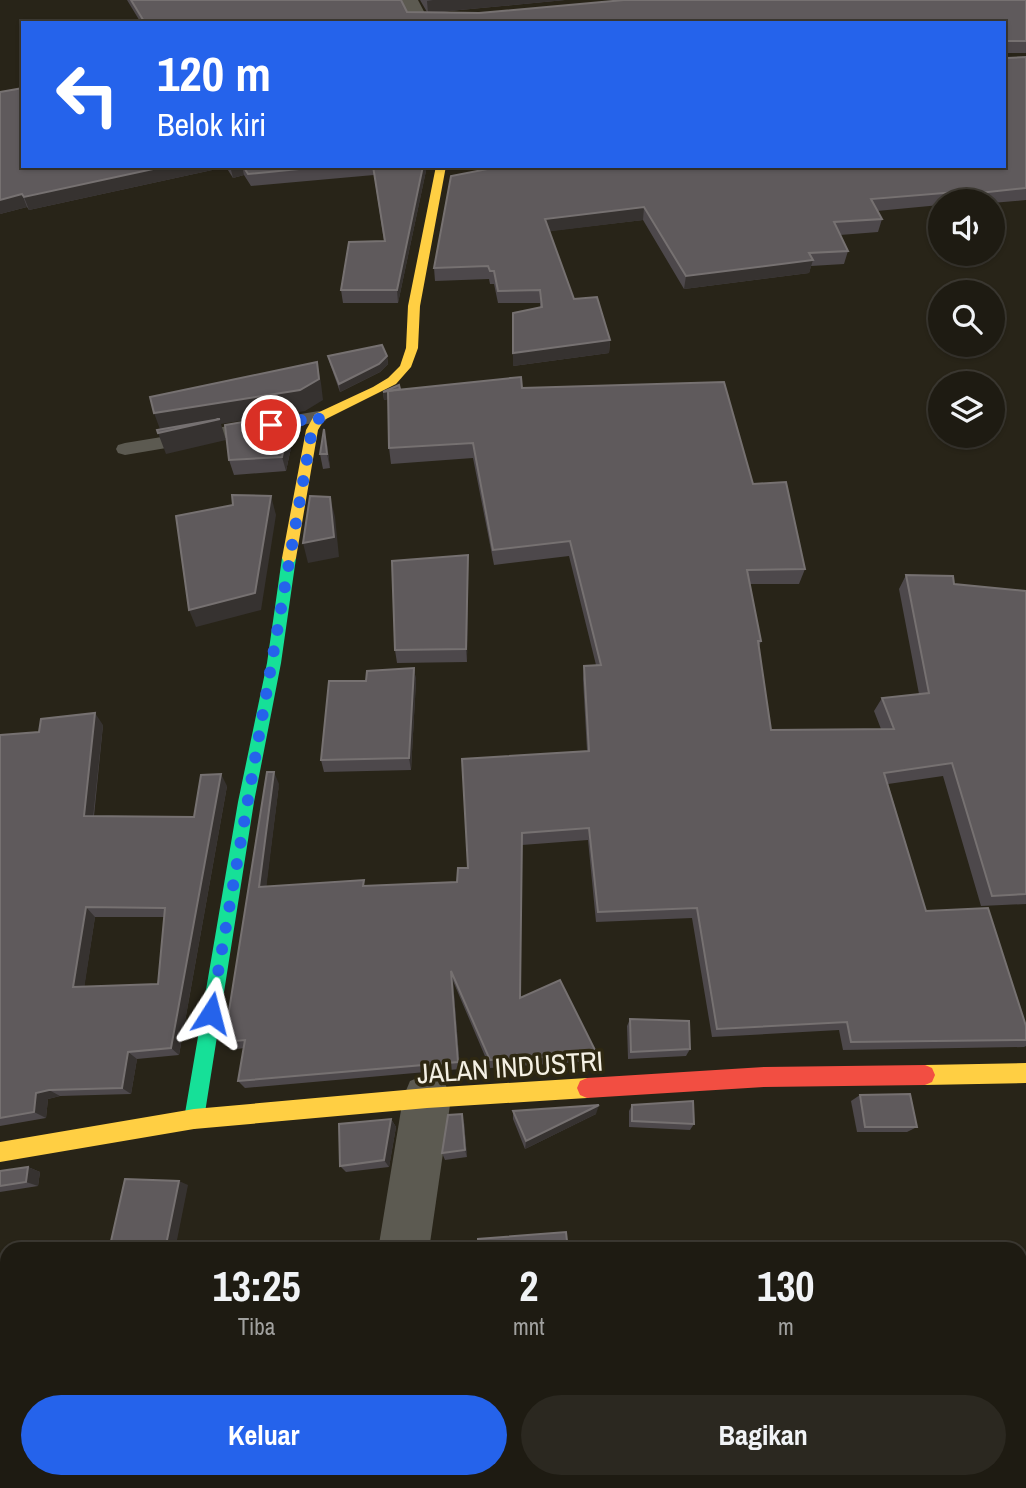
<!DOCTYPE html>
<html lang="id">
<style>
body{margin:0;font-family:"Archivo Narrow",sans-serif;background:#2b2820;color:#f1f3f6;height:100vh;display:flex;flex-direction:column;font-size:26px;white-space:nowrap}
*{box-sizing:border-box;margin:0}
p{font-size:23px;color:#a1a19f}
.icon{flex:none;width:38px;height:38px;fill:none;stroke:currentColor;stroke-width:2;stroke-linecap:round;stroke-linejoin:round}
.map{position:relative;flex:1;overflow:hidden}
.sheet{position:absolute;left:0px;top:1242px;width:1027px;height:247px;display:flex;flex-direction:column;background:#1e1b12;border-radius:21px 21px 0 0;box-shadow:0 2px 5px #0004,0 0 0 2px #3c3932}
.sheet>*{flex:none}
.hud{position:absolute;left:21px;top:21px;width:985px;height:147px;border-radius:0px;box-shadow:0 2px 5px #0004,0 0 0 2px #3c3932;background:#2563eb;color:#fff;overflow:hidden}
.fabs{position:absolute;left:928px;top:189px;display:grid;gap:14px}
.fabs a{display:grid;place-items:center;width:77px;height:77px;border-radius:50%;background:#1e1b12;box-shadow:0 2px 5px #0004,0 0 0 2px #3c3932;font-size:35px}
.pin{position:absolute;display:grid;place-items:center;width:60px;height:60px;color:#fff;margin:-30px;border:4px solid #fff;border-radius:50%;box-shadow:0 2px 7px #0007}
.me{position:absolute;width:77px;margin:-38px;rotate:9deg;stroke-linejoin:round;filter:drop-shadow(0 0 5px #0008)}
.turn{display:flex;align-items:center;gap:24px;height:147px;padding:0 21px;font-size:32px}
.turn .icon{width:91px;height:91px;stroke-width:2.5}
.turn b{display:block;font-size:49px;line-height:60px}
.eta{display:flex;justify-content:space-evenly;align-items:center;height:119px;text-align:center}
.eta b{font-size:42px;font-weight:800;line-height:49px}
.action{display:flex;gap:14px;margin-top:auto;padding:14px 21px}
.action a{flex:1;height:80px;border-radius:42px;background:#2563eb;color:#fff;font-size:28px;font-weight:800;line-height:80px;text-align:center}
.action a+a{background:#2b2820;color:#f1f3f6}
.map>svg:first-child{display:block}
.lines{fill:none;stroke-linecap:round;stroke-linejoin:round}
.lane{fill:#5c5a51;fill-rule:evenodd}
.street{fill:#5c5a51;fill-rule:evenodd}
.fast{fill:#16e098;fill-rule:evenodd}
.slow{fill:#ffcf43;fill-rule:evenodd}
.jam{fill:#f24e42;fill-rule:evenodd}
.wall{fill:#4d484b;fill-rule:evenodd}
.shaded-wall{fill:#363230}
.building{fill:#5f5a5c;stroke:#767171;stroke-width:2;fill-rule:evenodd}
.route{stroke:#2563eb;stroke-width:12;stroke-dasharray:0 21.6}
.labels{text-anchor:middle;stroke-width:7;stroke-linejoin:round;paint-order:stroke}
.near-street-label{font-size:28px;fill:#f4f0e3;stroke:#2e2812}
</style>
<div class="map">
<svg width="1026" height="1488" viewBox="0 0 1026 1488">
<rect width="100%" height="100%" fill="#282418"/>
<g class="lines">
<path class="lane" d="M319,411l6,2 3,4 -3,4 -200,34 -7,-2 -2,-4 2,-4 7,-2z"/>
<g class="street">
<path d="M398,0h20l12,23h-20z"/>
<path d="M427,1074l17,7 7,17 -22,152h-51l25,-152 7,-17z"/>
<path d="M338,1482h56l-1,6h-56z"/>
</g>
<path class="fast" d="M289,553l7,5 -15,105 -27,139 -50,317 -3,7 -7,3 -7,-3 -3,-7 54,-317 29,-139 15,-105z"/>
<g class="slow">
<path d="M436,166h10l-26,140 -2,42 -7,19 -15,17 -72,36 -6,10 -22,128 -2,4h-10l-2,-4 24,-128 9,-16 58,-27 15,-9 12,-12 6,-18 2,-42z"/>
<path d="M1026,1063v20l-101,2 -7,-3 -3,-7 3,-7 7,-3z"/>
<path d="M587,1078l7,3 3,7 -3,7 -7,3 -160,10 -233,21 -194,33v-20l194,-33 233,-21z"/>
</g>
<path class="jam" d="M925,1065l7,3 3,7 -3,7 -7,3 -161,2 -177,11 -7,-3 -3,-7 3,-7 7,-3 177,-11z"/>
</g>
<g class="wall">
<path d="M127,0h274l6,12h20l-7,-12h145l-136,13h50l547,-13v53h-19v5l19,-1v143l-34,3v-2h-52v4l-63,6 5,8 -4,13 -38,3 8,16 -4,13 -33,2 -2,7 -125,16 -41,-69 -94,11 25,68 36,41 -1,13 -96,13 27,-59v-4h-42l-4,-19h-4l-1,-5 -54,2 -1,-13 17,-92 553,-10v-143h-863z"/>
<path d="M23,166h404l-29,137h-55l-2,-13 43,-49 -10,-66 -123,11 -7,-11 -11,3 -7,-11 -197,43 -2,-3 -27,7z"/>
<path d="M328,356h59l1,8 -8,8 -40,20 -10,-28z"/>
<path d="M522,388l231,96 52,85 -6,15h-49l11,57 -2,6 12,83 110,-1 -7,-18 8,-13 37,-4 -20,-105 7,-14 48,9 72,7v313l-45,2 -38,-130 -55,8 38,127 100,129v6l-2,1 -181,3 -4,-20 -127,7 -20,-119 -96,4 -8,-82 -66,5 -2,153 77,56 -3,7 -104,7 -37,-87 7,88 -215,19 -7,-7 6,-33 -13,2 -7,-8 55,-258 -13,102h99l92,-4 11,-14 119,-117 -4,-72 1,-13 12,-1 -27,-109 -75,9 -21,-107 -82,6 -2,-16 -1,-49 -4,1 -1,-8 17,-3z"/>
<path d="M295,429l-9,42 -52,4 -5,-15z"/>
<path d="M327,444l3,24 -7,1 -3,-15z"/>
<path d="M468,555v14l-1,93 -70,1 -2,-13z"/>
<path d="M414,668l2,13 -5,89 -87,2 -3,-12 45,-79z"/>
<path d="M103,725l-9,91 100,1 33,-31 -48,269 -42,4 -6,35 -71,2 -12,3 -2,19 -46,8v-391l39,-3zM95,917h69l-6,67 -74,3z"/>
<path d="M630,1019l60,30 -4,7 -58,3 -1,-33z"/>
<path d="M860,1095l57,32 -10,5h-50l-6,-31z"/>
<path d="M632,1105l62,19 -4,6 -61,-3v-16z"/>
<path d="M513,1111l83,3 -71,35 -12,-30z"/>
<path d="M391,1119l5,8 -7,40 -43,5 -6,-6z"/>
<path d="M464,1122l3,35 -22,3 -3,-7z"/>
<path d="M28,1167l12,5 -2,14 -38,6v-21z"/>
<path d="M993,1482h27l6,6h-32z"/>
</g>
<g class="shaded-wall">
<path d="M433,0h132l-137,13 -1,-12z"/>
<path d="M167,166l59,1 -197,43 -5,-13z"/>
<path d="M230,166h12l2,9 -11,3z"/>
<path d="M423,166h4l-29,137 -1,-13z"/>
<path d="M22,194l5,13 -27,7v-14z"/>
<path d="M644,207l-1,13 -98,12v-13z"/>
<path d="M813,260l-4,13 -125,16 2,-13z"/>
<path d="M610,340l-1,13 -96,13v-13z"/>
<path d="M387,356l1,8 -8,8 -40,20 -1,-8z"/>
<path d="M317,362l4,21 2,17 -18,11 -84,13 5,16 -60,14 -8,-21 3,-1 -7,-19z"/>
<path d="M400,389l1,7 -17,4 -1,-8z"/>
<path d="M291,414l4,15 -9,42 -4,-14z"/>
<path d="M324,429l3,15 3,24 -3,-14z"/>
<path d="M271,496l5,19 -15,95 -65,17 -7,-17z"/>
<path d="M330,497l5,20 4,40 -31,6 -5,-20z"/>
<path d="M468,555v14l-1,93 -1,-13z"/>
<path d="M414,668l2,13 -5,89 -2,-12z"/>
<path d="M95,713l8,12 -11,102 -8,-11z"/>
<path d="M274,772l5,12 -14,114 -6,-11z"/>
<path d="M221,774l6,12 -48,269 -8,-7z"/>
<path d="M86,907l9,10 -12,79 -10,-9z"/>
<path d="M451,971l2,10 7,88 -2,-7z"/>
<path d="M128,1052l9,7 -6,35 -9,-6z"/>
<path d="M49,1090l11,6 -12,3 -2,19 -12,-6 2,-19z"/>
<path d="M599,1105l-3,9 -71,35 1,-8z"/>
<path d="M462,1114l2,8 3,35 -2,-7z"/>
<path d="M391,1119l5,8 -7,40 -5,-7z"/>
<path d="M28,1167l12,5 -2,14 -12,-4z"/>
<path d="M179,1181l9,4 -13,65h-10z"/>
<path d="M23,1482h14l-1,6h-14z"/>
</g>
<g class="building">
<path d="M131,0h270l6,12 72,1 145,-13h402v41h-19v17l19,-1v131l-56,6 -2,-3 -97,8 11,20 -48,3 14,29 -39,2 4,7 -127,16 -42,-69 -99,12 29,80 23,-2 13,43 -97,13v-40l29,-6 -2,-17 -42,1 -4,-20h-4l-2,-5 -54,2 17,-92 52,-10h501v-143h-859z"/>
<path d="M23,88v78h144l-143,31 -2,-3 -22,6v-108z"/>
<path d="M243,166h86l-81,8z"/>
<path d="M373,166h50l-26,124h-56l8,-48 36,-1z"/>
<path d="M382,345l5,11 -8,8 -40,20 -11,-28z"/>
<path d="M317,362l2,17 -19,11 -146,23 -4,-16z"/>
<path d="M521,377l1,11 202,-6 29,102 33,-2 19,87 -58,1 14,71h-3l13,89 123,-1 -12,-31 47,-5 -23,-118 47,1 1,8 72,7v303l-34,2 -40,-133 -68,10 42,138 62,-3 38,118v14l-175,2 -4,-20 -130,7 -20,-121 -99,4 -9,-84 -67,5 -2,165 40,-18 37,74 -107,6 -39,-89 7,91 -220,19 7,-41 -21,2 43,-270h7l-15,115 105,-7 -1,6 94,-4 1,-14h10l-6,-109 127,-8 -5,-85 17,-1 -31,-124 -77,9 -20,-107 -84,5 -1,-57z"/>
<path d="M399,385l1,4 -17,3z"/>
<path d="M291,414l-9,43 -53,3 -4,-35z"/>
<path d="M220,419l-62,14 -1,-3z"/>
<path d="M324,429l3,25h-7z"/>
<path d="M232,495l39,1 -16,97 -66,17 -13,-94 57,-11z"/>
<path d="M310,496l20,1 4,40 -31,6z"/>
<path d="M468,555l-2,94 -71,1 -3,-89z"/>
<path d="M414,668l-5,90 -88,2 8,-79h37l1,-10z"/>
<path d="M95,713l-11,103 110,1 7,-42 20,-1 -50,274 -43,4 -6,36 -73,2 -13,3 -2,19 -34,6v-383l39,-3 2,-13zM86,907l79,1 -7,76 -85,3z"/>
<path d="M630,1019l59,2 1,28 -59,3z"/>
<path d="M910,1094l7,33h-52l-5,-32z"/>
<path d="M693,1101l1,23 -62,-3v-16z"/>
<path d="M599,1105l-73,36 -13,-30z"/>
<path d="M462,1114l3,36 -23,3 6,-38z"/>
<path d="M391,1119l-7,41 -44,6 -1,-42z"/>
<path d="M28,1167l-2,15 -26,4v-15z"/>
<path d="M125,1179l54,2 -14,69h-56z"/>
<path d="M566,1232l2,18h-90v-11z"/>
<path d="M1020,1306h6v182h-14l-2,-6h10z"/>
<path d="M0,1364h7v118h16l-1,6h-22z"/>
<path d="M591,1482h83l1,6h-84z"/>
</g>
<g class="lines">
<path class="route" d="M211,1013l101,-583 8,-13 -49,8"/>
</g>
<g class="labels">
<g class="near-street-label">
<text transform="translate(510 1067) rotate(-4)" y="10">JALAN INDUSTRI</text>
</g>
</g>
</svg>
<div class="fabs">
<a><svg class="icon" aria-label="sound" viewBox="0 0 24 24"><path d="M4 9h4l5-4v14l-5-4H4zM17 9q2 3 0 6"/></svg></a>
<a><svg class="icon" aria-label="search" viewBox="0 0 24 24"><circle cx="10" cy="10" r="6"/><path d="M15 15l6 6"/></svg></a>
<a><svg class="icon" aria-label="layers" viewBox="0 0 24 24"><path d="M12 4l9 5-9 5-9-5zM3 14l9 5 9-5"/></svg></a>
</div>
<div class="pin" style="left:271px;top:425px;background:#d93025"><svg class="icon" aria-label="arrive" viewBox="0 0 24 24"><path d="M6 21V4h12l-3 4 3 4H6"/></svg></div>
<svg class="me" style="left:211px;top:1013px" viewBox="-20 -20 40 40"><path d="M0-17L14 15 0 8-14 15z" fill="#2563eb" stroke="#fff" stroke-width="4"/></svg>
<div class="hud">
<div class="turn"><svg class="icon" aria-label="left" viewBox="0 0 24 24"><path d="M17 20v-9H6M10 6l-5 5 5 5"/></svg><div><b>120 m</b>Belok kiri</div></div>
</div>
<section class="sheet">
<div class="eta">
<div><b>13:25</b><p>Tiba</p></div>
<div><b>2</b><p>mnt</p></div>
<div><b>130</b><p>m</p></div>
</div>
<div class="action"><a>Keluar</a><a>Bagikan</a></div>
</section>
</div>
